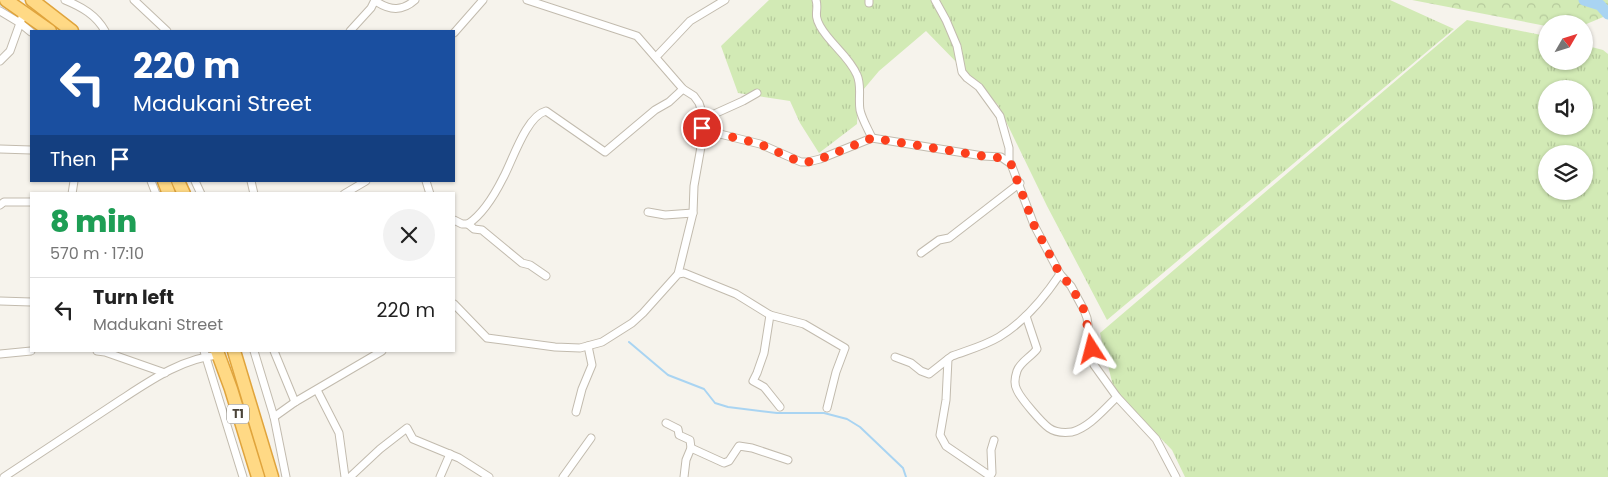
<!DOCTYPE html>
<meta charset="utf-8">
<style>
body{margin:0;font-family:Poppins,sans-serif;background:#f2f2f2;color:#222;height:100vh;display:flex;flex-direction:column;font-size:19px;white-space:nowrap}
*{box-sizing:border-box;margin:0}
p{font-size:16px;color:#767676}
.icon{flex:none;width:28px;height:28px;fill:none;stroke:currentColor;stroke-width:2;stroke-linecap:round;stroke-linejoin:round}
.map{position:relative;flex:1;overflow:hidden}
.drawer{position:absolute;left:30px;top:192px;width:425px;height:160px;display:flex;flex-direction:column;background:#fff;border-radius:0px;box-shadow:0 1px 4px #0004}
.drawer>*{flex:none}
.banner{position:absolute;left:30px;top:30px;width:425px;height:152px;border-radius:0px;box-shadow:0 1px 4px #0004;background:#1a4fa0;color:#fff;overflow:hidden}
.needle{width:32px;rotate:51deg}
.buttons{position:absolute;left:1538px;top:15px;display:grid;gap:10px}
.buttons a{display:grid;place-items:center;width:55px;height:55px;border-radius:50%;background:#fff;box-shadow:0 1px 4px #0004;font-size:25px}
.pin{position:absolute;display:grid;place-items:center;width:42px;height:42px;color:#fff;margin:-21px;border:2px solid #fff;border-radius:50%;box-shadow:0 1px 5px #0007}
.me{position:absolute;width:55px;margin:-28px;rotate:351deg;stroke-linejoin:round;filter:drop-shadow(0 0 4px #0008)}
.turn{display:flex;align-items:center;gap:18px;height:105px;padding:0 20px;font-size:22px}
.turn .icon{width:65px;height:65px;stroke-width:2.5}
.turn b{display:block;font-size:35px;line-height:42px}
.then{display:flex;align-items:center;height:48px;padding:0 20px;background:#0003;gap:10px;font-size:19px}
.round{display:grid;place-items:center;flex:none;width:52px;height:52px;border-radius:26px;background:#f2f2f2}
.summary{display:flex;align-items:center;justify-content:space-between;height:85px;padding:0 20px}
h1{font-size:30px;font-weight:800;line-height:38px;color:#1e9e55}
ul{padding:0;list-style:none}
li{display:flex;align-items:center;gap:15px;height:65px;padding:0 20px;border-top:1px solid #e0e0e0}
li div{flex:1}
li b{display:block;font-size:19px}
li em{font-style:normal}
.map>svg:first-child{display:block}
.grass{fill:url(#grass-tufts);fill-rule:evenodd}
.forest{fill:url(#forest-crowns)}
.lines{fill:none;stroke-linecap:round;stroke-linejoin:round}
.stream{stroke:#a9d4f2;stroke-width:2}
.river{stroke:#a9d4f2;stroke-width:11}
.minor-casing{stroke:#c2bbae;stroke-width:9}
.trunk-casing{stroke:#e0a43c;stroke-width:15}
.minor{stroke:#fff;stroke-width:7}
.trunk{stroke:#ffd985;stroke-width:12}
.route{stroke:#fc3f1d;stroke-width:9;stroke-dasharray:0 16.2}
.labels{text-anchor:middle;stroke-width:4;stroke-linejoin:round;paint-order:stroke}
.shield{fill:#fff;stroke:#817c74;stroke-width:1}
.shield-label{font-size:12px;font-weight:bold;fill:#4b4439}
</style>
<div class="map">
<svg width="1608" height="477" viewBox="0 0 1608 477">
<defs>
<pattern id="grass-tufts" width="24" height="20" patternUnits="userSpaceOnUse" patternTransform="scale(1.25)"><rect width="24" height="20" fill="#d2eab5"/><path d="M3 7l-1-3M5 7V3M7 7l1-3M15 17l-1-3M17 17v-4M19 17l1-3" fill="none" stroke="#b6ca9c"/></pattern>
<pattern id="forest-crowns" width="20" height="18" patternUnits="userSpaceOnUse" patternTransform="scale(1.25)"><rect width="20" height="18" fill="#d2eab5"/><path d="M2 6a3 3 0 1 1 6 0M12 15a3 3 0 1 1 6 0" fill="none" stroke="#b6ca9c"/></pattern>
</defs>
<rect width="100%" height="100%" fill="#f6f3ec"/>
<g class="grass">
<path d="M769,0h621l64,29 -347,291 -60,-114 -49,-101 -72,-74 -47,40 -21,25 -1,28 -38,29 -19,-30 -10,-22 -52,-8 -17,-47z"/>
<path d="M1467,20l79,16v25h38v-16l19,5 5,4v423h-423l-13,-27 -58,-60 -14,-57zM1546,89h38v37h-38zM1546,154h38v37h-38z"/>
</g>
<path class="forest" d="M1412,0h196v15l-24,10v-1h-38v2z"/>
<g class="lines">
<g class="stream">
<path d="M0,4l7,4"/>
<path d="M629,342l39,33 36,14 11,14 13,4 49,6h47l23,6 13,8 43,41 3,9"/>
</g>
<path class="river" d="M1584,0l16,5 8,9"/>
<defs>
<g id="minor">
<path d="M65,0c17,7 31,15 40,31"/>
<path d="M134,0l33,31"/>
<path d="M527,0l110,36 46,53 11,7 5,7 2,6v16l3,5 56,14 41,18h7l12,-3 52,-21 111,18 18,1 10,7 23,61 26,49 11,12 13,24 3,8 7,47 23,32 39,42 20,38"/>
<path d="M816,0c3,10 -3,14 4,26 10,18 29,30 37,49 5,11 1,23 3,35 2,9 8,19 12,28"/>
<path d="M869,0v3"/>
<path d="M935,0l11,20 11,26 5,26 5,6 12,9 21,29 9,32v13"/>
<path d="M0,11l20,12 11,9"/>
<path d="M350,31l21,-23 3,-6h3c14,9 26,9 38,-2"/>
<path d="M454,33l29,-33"/>
<path d="M656,57l34,-36 35,-21"/>
<path d="M0,61l10,-10 14,-39"/>
<path d="M701,120l42,-19 14,-8"/>
<path d="M0,149l31,1"/>
<path d="M151,181l5,13"/>
<path d="M195,181l6,13"/>
<path d="M251,181l3,13"/>
<path d="M426,181l4,13"/>
<path d="M72,194l2,-13"/>
<path d="M344,194l22,-13"/>
<path d="M0,205l4,-3h27"/>
<path d="M648,212l17,3 28,-2"/>
<path d="M454,220l8,4h6c15,-10 27,-30 35,-46 9,-16 23,-62 43,-67l59,41 50,-42 14,-8 14,-13"/>
<path d="M468,224l6,5 8,1 40,33 8,2 16,11"/>
<path d="M921,253l18,-13 10,-2 71,-55"/>
<path d="M678,274l15,-61 1,-27 10,-56"/>
<path d="M0,301l31,1"/>
<path d="M454,304l33,34 68,9 25,1 22,-6 30,-19 11,-10 35,-39 6,-1 52,21 34,21 34,9 41,24 -9,24 -9,36"/>
<path d="M770,315l-6,38 -7,20 -4,8 11,6 16,20"/>
<path d="M1026,316l11,33c-6,8 -17,13 -20,22 -2,6 -3,14 0,19 4,9 25,33 32,38 7,5 15,5 23,4 18,-5 32,-23 45,-35"/>
<path d="M97,351l8,1 60,21"/>
<path d="M204,351l39,126"/>
<path d="M254,351l20,66 12,60"/>
<path d="M274,351l21,51"/>
<path d="M0,354l31,-3"/>
<path d="M895,357l16,6 10,8 8,3 19,-15"/>
<path d="M317,390l22,43 6,44"/>
<path d="M576,412l6,-23 10,-24 -4,-19"/>
<path d="M274,417l21,-15 87,-51"/>
<path d="M666,423l12,6 1,6 11,5 1,8 -5,12 -2,17"/>
<path d="M994,440l-3,10 1,23 -2,3 -44,-30 -6,-11 6,-35 2,-41 4,-3c16,-6 32,-10 47,-19 25,-15 45,-39 61,-63"/>
<path d="M691,448l33,15 5,-2 10,-15 13,2 36,12"/>
<path d="M4,477c39,-26 79,-52 118,-78 29,-19 61,-41 97,-44"/>
<path d="M350,477l30,-28 27,-21 6,11 46,19 30,19"/>
<path d="M440,477l10,-23"/>
<path d="M563,477l28,-39"/>
</g>
<g id="trunk">
<path d="M6,0l44,31"/>
<path d="M32,0l40,31"/>
<path d="M164,181l5,13"/>
<path d="M178,181l6,13"/>
<path d="M217,351l14,38 27,88"/>
<path d="M234,351l38,126"/>
</g>
</defs>
<use href="#minor" class="minor-casing"/>
<use href="#trunk" class="trunk-casing"/>
<use href="#minor" class="minor"/>
<use href="#trunk" class="trunk"/>
</g>
<g class="lines">
<path class="route" d="M702,128l2,2 56,14 40,18h8l12,-3 52,-21 111,18 18,2 10,6 23,61 26,49 11,12 13,24 8,39"/>
</g>
<g class="labels">
<rect class="shield" x="227" y="404.5" width="22" height="19" rx="4"/>
<g class="shield-label">
<text x="238" y="418">T1</text>
</g>
</g>
</svg>
<div class="buttons">
<a><svg class="needle" viewBox="-14 -14 28 28"><path d="M0-13l5 13h-10z" fill="#e53935"/><path d="M0 13l5-13h-10z" fill="#767676"/></svg></a>
<a><svg class="icon" aria-label="sound" viewBox="0 0 24 24"><path d="M4 9h4l5-4v14l-5-4H4zM17 9q2 3 0 6"/></svg></a>
<a><svg class="icon" aria-label="layers" viewBox="0 0 24 24"><path d="M12 4l9 5-9 5-9-5zM3 14l9 5 9-5"/></svg></a>
</div>
<div class="pin" style="left:702px;top:128px;background:#d93025"><svg class="icon" aria-label="arrive" viewBox="0 0 24 24"><path d="M6 21V4h12l-3 4 3 4H6"/></svg></div>
<svg class="me" style="left:1092px;top:349px" viewBox="-20 -20 40 40"><path d="M0-17L14 15 0 8-14 15z" fill="#fc3f1d" stroke="#fff" stroke-width="4"/></svg>
<div class="banner">
<div class="turn"><svg class="icon" aria-label="left" viewBox="0 0 24 24"><path d="M17 20v-9H6M10 6l-5 5 5 5"/></svg><div><b>220 m</b>Madukani Street</div></div>
<div class="then">Then<svg class="icon" aria-label="arrive" viewBox="0 0 24 24"><path d="M6 21V4h12l-3 4 3 4H6"/></svg></div>
</div>
<section class="drawer">
<div class="summary"><div><h1>8 min</h1><p>570 m · 17:10</p></div><a class="round"><svg class="icon" aria-label="close" viewBox="0 0 24 24"><path d="M6 6l12 12M18 6L6 18"/></svg></a></div>
<ul>
<li><svg class="icon" aria-label="left" viewBox="0 0 24 24"><path d="M17 20v-9H6M10 6l-5 5 5 5"/></svg><div><b>Turn left</b><p>Madukani Street</p></div><em>220 m</em></li>
</ul>
</section>
</div>
